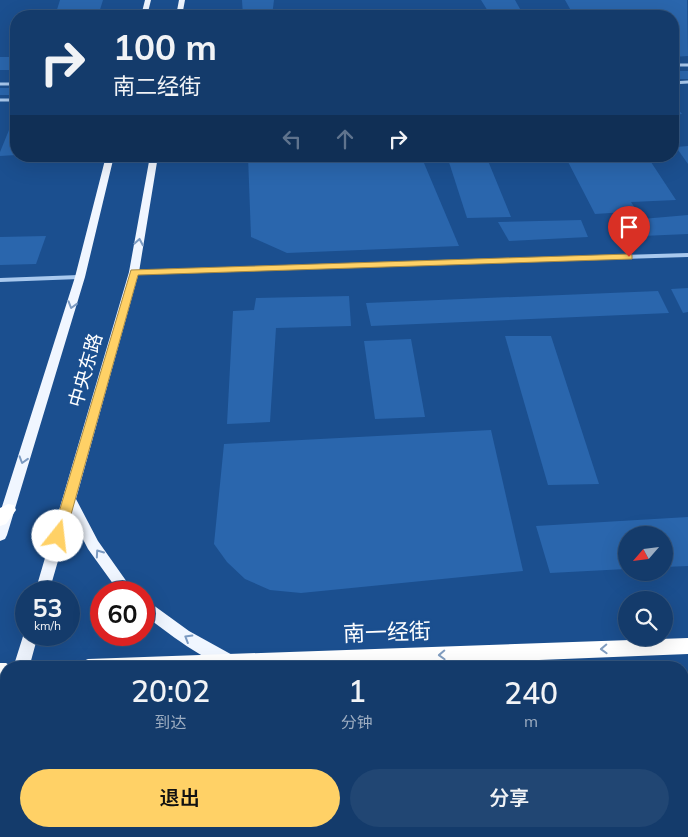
<!DOCTYPE html>
<html lang="zh">
<meta charset="utf-8">
<style>
body{margin:0;font-family:Mulish,"Noto Sans SC",sans-serif;background:#214673;color:#f1f3f6;height:100vh;display:flex;flex-direction:column;font-size:19px;white-space:nowrap}
*{box-sizing:border-box;margin:0}
p{font-size:16px;color:#9dadc1}
.icon{flex:none;width:28px;height:28px;fill:none;stroke:currentColor;stroke-width:2;stroke-linecap:round;stroke-linejoin:round}
.map{position:relative;flex:1;overflow:hidden}
.side{position:absolute;left:0px;top:661px;width:689px;height:176px;display:flex;flex-direction:column;background:#143b6b;border-radius:20px 20px 0 0;box-shadow:0 5px 20px #0002,0 0 0 1px #33557e}
.side>*{flex:none}
.banner{position:absolute;left:10px;top:10px;width:669px;height:152px;border-radius:20px;box-shadow:0 5px 20px #0002,0 0 0 1px #33557e;background:#143b6b;color:#f1f3f6;overflow:hidden}
.needle{width:32px;rotate:242deg}
.tools{position:absolute;left:618px;top:526px;display:grid;gap:10px}
.tools a{display:grid;place-items:center;width:55px;height:55px;border-radius:50%;background:#143b6b;box-shadow:0 5px 20px #0002,0 0 0 1px #33557e;font-size:25px}
.speed{position:absolute;left:15px;top:581px;display:flex;gap:10px;font-size:25px;font-weight:700;text-align:center}
.speed>*{display:grid;place-content:center;width:65px;height:65px;border-radius:50%;background:#143b6b;box-shadow:0 5px 20px #0002,0 0 0 1px #33557e;line-height:1}
.speed small{font-size:12px;font-weight:400}
.speed .limit{border:8px solid #d22;background:#fff;color:#111}
.pin{position:absolute;display:grid;place-items:center;width:42px;height:42px;color:#fff;margin:-51px -21px;border-radius:50% 50% 50% 0;rotate:-45deg;box-shadow:0 0 5px #0007}
.pin .icon{rotate:45deg}
.me{position:absolute;width:55px;margin:-28px;rotate:16deg;stroke-linejoin:round;filter:drop-shadow(0 0 4px #0008)}
.turn{display:flex;align-items:center;gap:18px;height:105px;padding:0 20px;font-size:22px}
.turn .icon{width:65px;height:65px;stroke-width:2.5}
.turn b{display:block;font-size:35px;line-height:42px}
.lanes{display:flex;align-items:center;height:48px;padding:0 20px;background:#0003;justify-content:center;gap:25px;direction:ltr}
.lanes .off{opacity:.35}
.eta{display:flex;justify-content:space-evenly;align-items:center;height:85px;text-align:center}
.eta b{font-size:30px;font-weight:600;line-height:35px}
.cta{display:flex;gap:10px;margin-top:auto;padding:10px 20px}
.cta a{flex:1;height:58px;border-radius:30px;background:#ffd166;color:#111;font-size:20px;font-weight:600;line-height:58px;text-align:center}
.cta a+a{background:#214673;color:#f1f3f6}
.map>svg:first-child{display:block}
.building{fill:#2a66ad}
.lines{fill:none;stroke-linecap:round;stroke-linejoin:round}
.street-far1{stroke:#a9c9ee;stroke-width:3}
.street{stroke:#a9c9ee;stroke-width:4}
.primary{fill:#f0f6ff;fill-rule:evenodd}
.highway{fill:#fff;fill-rule:evenodd}
.oneway{stroke:#7b9ac1}
.oneway2{stroke:#829ec1}
.route{fill:#ffd166;stroke:#a68842}
.labels{text-anchor:middle;stroke-width:5;stroke-linejoin:round;paint-order:stroke}
.street-label{font-size:19px;fill:#fff;stroke:#1b4f8f}
.near-street-label{font-size:22px;fill:#fff;stroke:#1b4f8f}
</style>
<div class="map">
<svg width="688" height="837" viewBox="0 0 688 837">
<rect width="100%" height="100%" fill="#1b4f8f"/>
<g class="building">
<path d="M60,0h43l-5,16h-43z"/>
<path d="M242,0h32l-2,16h-29z"/>
<path d="M481,0h34l9,16h-33z"/>
<path d="M565,0h122l1,56 -16,1v-41h-98z"/>
<path d="M0,57h16v4l-5,9h-11z"/>
<rect x="672" y="71" width="16" height="8"/>
<rect x="0" y="88" width="16" height="7"/>
<path d="M672,102l10,12 -10,1z"/>
<path d="M16,113v42l-16,1v-4z"/>
<path d="M688,146v18l-12,-17z"/>
<path d="M248,156h173l38,90 -172,7 -36,-16z"/>
<path d="M447,156h39l25,61 -44,1z"/>
<path d="M565,156h82l29,44 -45,2 11,17 46,-4v19l-46,2 -16,-24 -31,2z"/>
<path d="M581,220l7,17 -79,4 -11,-19z"/>
<path d="M46,236l-10,28 -36,1v-28z"/>
<path d="M688,288v24l-5,1 -12,-24z"/>
<path d="M658,291l11,22 -298,13 -5,-23z"/>
<path d="M349,296l2,30 -75,2 -6,94 -43,2 6,-113 21,-1 2,-12z"/>
<path d="M505,336h46l48,148 -51,1z"/>
<path d="M411,339l14,78 -50,2 -11,-78z"/>
<path d="M491,430l32,141 -222,22 -31,-3 -25,-11 -18,-17 -13,-18 10,-100z"/>
<path d="M688,517v49l-24,1v-32h-38v34l-76,4 -14,-47z"/>
</g>
<g class="lines">
<g class="street-far1">
<path d="M672,65h16"/>
<path d="M672,83l16,-1"/>
<path d="M0,84h16"/>
<path d="M0,100h16"/>
</g>
<g class="street">
<path d="M134,272l554,-17"/>
<path d="M0,280l79,-3"/>
</g>
<g class="primary">
<path d="M145,0h6l-4,16h-6z"/>
<path d="M179,0h6l-3,16h-6z"/>
<path d="M106,156h8l-29,121 -78,258 -2,4 -5,2v-28l75,-236z"/>
<path d="M150,156h8l-19,116 -63,227 22,42 36,51h-15l-31,-43 -17,-33 -22,76h-14l94,-320z"/>
<path d="M144,601l5,1 40,29 47,26 2,5 -2,5c-22,3 -73,-38 -92,-52z"/>
<path d="M25,630h1v5h12l-9,33h-16z"/>
<path d="M6,703v32l-6,3v-32z"/>
</g>
<g class="highway">
<path d="M8,504l6,1 2,5 -10,14 -6,2v-18z"/>
<path d="M688,638v16l-353,14h-256l2,-6 7,-3z"/>
<path d="M0,663h6l8,5h-8v13h-6z"/>
<rect x="682" y="716" width="6" height="20"/>
<rect x="0" y="741" width="6" height="20"/>
<path d="M99,831h26l-3,6h-25z"/>
</g>
</g>
<defs><path id="oneway-chevron" d="M-2-3.5L2.5 0L-2 3.5" fill="none" stroke-width="1.6" stroke-linecap="round" stroke-linejoin="round" transform="scale(1.25)"/></defs>
<g class="oneway">
<use href="#oneway-chevron" transform="translate(139 242) rotate(-80)"/>
<use href="#oneway-chevron" transform="translate(72 305) rotate(107)"/>
<use href="#oneway-chevron" transform="translate(23 460) rotate(107)"/>
<use href="#oneway-chevron" transform="translate(99 553) rotate(-125)"/>
<use href="#oneway-chevron" transform="translate(188 638) rotate(-149)"/>
</g>
<g class="oneway2">
<use href="#oneway-chevron" transform="translate(604 649) rotate(178)"/>
<use href="#oneway-chevron" transform="translate(442 655) rotate(178)"/>
</g>
<path class="route" d="M629,254l3,1v4l-494,16 -73,261 -2,4 -5,2 -4,-2 -2,-4 79,-266z"/>
<g class="labels">
<g class="street-label">
<text transform="translate(85 370) rotate(-74)" y="7">中央东路</text>
</g>
<g class="near-street-label">
<text transform="translate(387 632) rotate(-2)" y="8">南一经街</text>
</g>
</g>
</svg>
<div class="tools">
<a><svg class="needle" viewBox="-14 -14 28 28"><path d="M0-13l5 13h-10z" fill="#e53935"/><path d="M0 13l5-13h-10z" fill="#9dadc1"/></svg></a>
<a><svg class="icon" aria-label="search" viewBox="0 0 24 24"><circle cx="10" cy="10" r="6"/><path d="M15 15l6 6"/></svg></a>
</div>
<div class="speed"><div>53<small>km/h</small></div><div class="limit">60</div></div>
<div class="pin" style="left:629px;top:257px;background:#d93025"><svg class="icon" aria-label="arrive" viewBox="0 0 24 24"><path d="M6 21V4h12l-3 4 3 4H6"/></svg></div>
<svg class="me" style="left:58px;top:536px" viewBox="-20 -20 40 40"><circle r="19" fill="#fff"/><path d="M0-13L10 11 0 6-10 11z" fill="#ffd166"/></svg>
<div class="banner">
<div class="turn"><svg class="icon" aria-label="right" viewBox="0 0 24 24"><path d="M7 20v-9h11M14 6l5 5-5 5"/></svg><div><b>100 m</b>南二经街</div></div>
<div class="lanes"><svg class="icon off" aria-label="left" viewBox="0 0 24 24"><path d="M17 20v-9H6M10 6l-5 5 5 5"/></svg><svg class="icon off" aria-label="ahead" viewBox="0 0 24 24"><path d="M12 20V5M6 11l6-6 6 6"/></svg><svg class="icon" aria-label="right" viewBox="0 0 24 24"><path d="M7 20v-9h11M14 6l5 5-5 5"/></svg></div>
</div>
<section class="side">
<div class="eta">
<div><b>20:02</b><p>到达</p></div>
<div><b>1</b><p>分钟</p></div>
<div><b>240</b><p>m</p></div>
</div>
<div class="cta"><a>退出</a><a>分享</a></div>
</section>
</div>
